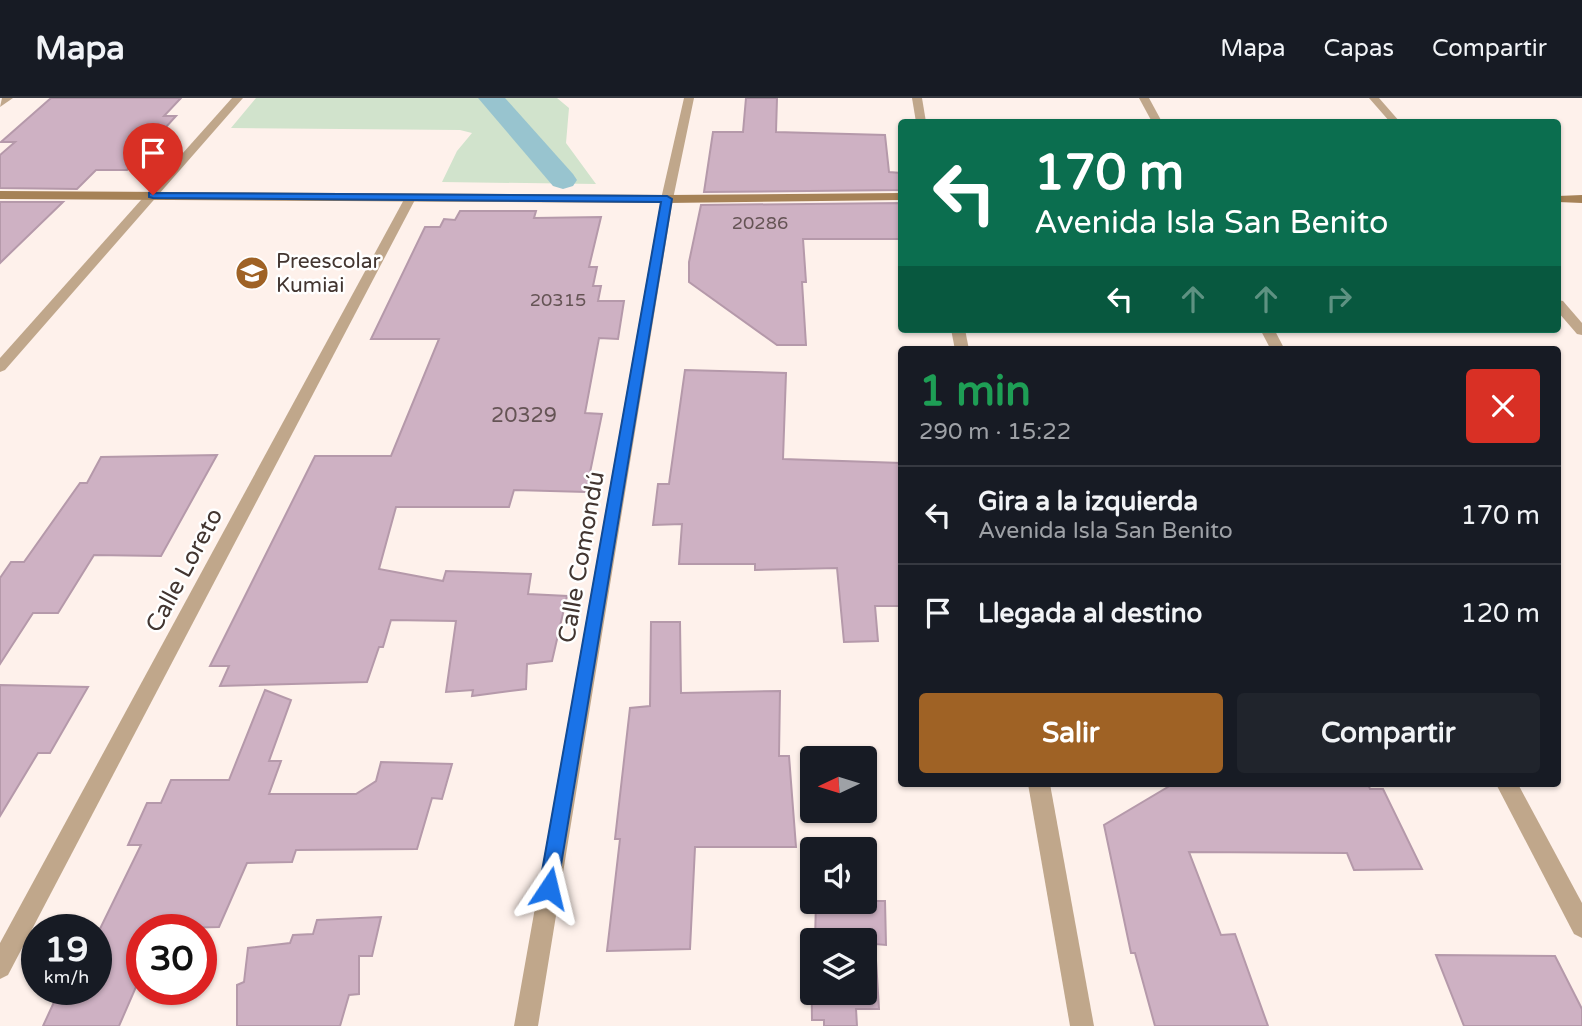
<!DOCTYPE html>
<html lang="es">
<meta charset="utf-8">
<style>
body{margin:0;font-family:"Varela Round",sans-serif;background:#20242c;color:#f1f3f6;height:100vh;display:flex;flex-direction:column;font-size:26px;white-space:nowrap}
*{box-sizing:border-box;margin:0}
p{font-size:23px;color:#9ea1a6}
.icon{flex:none;width:38px;height:38px;fill:none;stroke:currentColor;stroke-width:2;stroke-linecap:round;stroke-linejoin:round}
.map{position:relative;flex:1;overflow:hidden}
.side{position:absolute;left:898px;top:248px;width:663px;height:441px;display:flex;flex-direction:column;background:#171b24;border-radius:7px;box-shadow:0 2px 5px #0004}
.side>*{flex:none}
.hud{position:absolute;left:898px;top:21px;width:663px;height:214px;border-radius:7px;box-shadow:0 2px 5px #0004;background:#0b6e4f;color:#fff;overflow:hidden}
.needle{width:46px;rotate:266deg}
.tools{position:absolute;left:800px;top:648px;display:grid;gap:14px}
.tools a{display:grid;place-items:center;width:77px;height:77px;border-radius:7px;background:#171b24;box-shadow:0 2px 5px #0004;font-size:35px}
.speed{position:absolute;left:21px;top:816px;display:flex;gap:14px;font-size:35px;font-weight:700;text-align:center}
.speed>*{display:grid;place-content:center;width:91px;height:91px;border-radius:50%;background:#171b24;box-shadow:0 2px 5px #0004;line-height:1}
.speed small{font-size:18px;font-weight:400}
.speed .limit{border:10px solid #d22;background:#fff;color:#111}
.pin{position:absolute;display:grid;place-items:center;width:60px;height:60px;color:#fff;margin:-72px -30px;border-radius:50% 50% 50% 0;rotate:-45deg;box-shadow:0 0 7px #0007}
.pin .icon{rotate:45deg}
.me{position:absolute;width:77px;margin:-38px;rotate:10deg;stroke-linejoin:round;filter:drop-shadow(0 0 5px #0008)}
.turn{display:flex;align-items:center;gap:24px;height:147px;padding:0 21px;font-size:32px}
.turn .icon{width:91px;height:91px;stroke-width:2.5}
.turn b{display:block;font-size:49px;line-height:60px}
.lanes{display:flex;align-items:center;height:66px;padding:0 21px;background:#0003;justify-content:center;gap:35px;direction:ltr}
.lanes .off{opacity:.35}
.round{display:grid;place-items:center;flex:none;width:74px;height:74px;border-radius:7px;background:#20242c}
.head{display:flex;align-items:center;justify-content:space-between;height:119px;padding:0 21px}
h1{font-size:42px;font-weight:700;line-height:52px;color:#1e9e55}
.primary-button{display:flex;gap:14px;margin-top:auto;padding:14px 21px}
.primary-button a{flex:1;height:80px;border-radius:7px;background:#9f6225;color:#fff;font-size:28px;font-weight:700;line-height:80px;text-align:center}
.primary-button a+a{background:#20242c;color:#f1f3f6}
ul{padding:0;list-style:none}
li{display:flex;align-items:center;gap:21px;height:98px;padding:0 21px;border-top:2px solid #363941}
li div{flex:1}
li b{display:block;font-size:26px}
li em{font-style:normal}
header{display:flex;align-items:center;gap:42px;box-sizing:border-box;height:98px;padding:0 35px;background:#171b24;border-bottom:2px solid #363941}
header strong{font-size:33px}
nav{display:flex;gap:38px;margin-inline-start:auto;font-size:24px}
.map>svg:first-child{display:block}
.green{fill:#d1e3cc}
.lines{fill:none;stroke-linecap:round;stroke-linejoin:round}
.canal{fill:#98c4cf;fill-rule:evenodd}
.building{fill:#ceb1c3;stroke:#b599aa;stroke-width:2}
.street{fill:#c0a78b;fill-rule:evenodd}
.secondary{fill:#a68257;fill-rule:evenodd}
.route{fill:#1a73e8;stroke:#114b97;stroke-width:2}
.labels{text-anchor:middle;stroke-width:5;stroke-linejoin:round;paint-order:stroke}
.far-number-label{font-size:18px;fill:#655455}
.far-poi-label{font-size:21px;fill:#423530;stroke:#fff;text-anchor:start}
.number-label{font-size:21px;fill:#655455}
.street-label{font-size:24px;fill:#423530;stroke:#fff}
</style>
<header>
<strong>Mapa</strong>
<nav><a>Mapa</a><a>Capas</a><a>Compartir</a></nav>
</header>
<div class="map">
<svg width="1582" height="928" viewBox="0 0 1582 928">
<rect width="100%" height="100%" fill="#fef1eb"/>
<path class="green" d="M256,0h301l12,10 -3,35 30,41 -154,-2 15,-31 15,-18 -12,-3 -229,-2z"/>
<g class="lines">
<path class="canal" d="M478,0h27l68,76 4,6 -4,6 -10,3 -10,-3z"/>
</g>
<g class="building">
<path d="M51,0h130l-17,18h12l-49,54h-31l-19,19 -77,-1v-33l15,-13h-14z"/>
<path d="M746,0h31l-1,34 109,3 4,37 12,1v17l-197,2 9,-60h30z"/>
<path d="M0,104h63l-63,61z"/>
<path d="M901,105v36h-98l3,43h-4l4,63h-29l-88,-63v-20l12,-57z"/>
<path d="M460,113h76l-2,7 67,-1 -12,50h8l-4,19h8l-3,15h26l-6,38 -19,-1 -14,75 17,1 -16,78 -72,-2 -5,17h-113l-17,62 64,12 3,-10 85,3 -3,20 39,2 -15,65 -25,3 -1,25 -54,7 1,-6 -27,2 10,-71 -65,-1 -8,27h-4l-12,35 -147,4 9,-20h-19l105,-210h76l48,-117h-68l54,-112h15l4,-8 11,1z"/>
<path d="M685,272l101,3 -3,86 118,4v143h-26l3,35 -34,1 -7,-74 -82,2v-6h-76l3,-40 -29,1 5,-41h11z"/>
<path d="M217,357l-56,101 -67,-1 -36,58h-25l-33,51v-86l11,-16h13l56,-79h7l14,-26z"/>
<path d="M651,524h29l1,71 99,-2 -1,65h10l7,91h-101l-5,102 -83,2 13,-112h-5l15,-131 20,-2z"/>
<path d="M0,587l88,2 -38,66h-12l-38,63z"/>
<path d="M265,592l26,10 -22,61h12l-12,33h87l20,-13 5,-19 71,2 -10,35 -10,-1 -15,51 -121,1 -4,12 -45,1 -28,64 -77,2v44l-23,53h-76l17,-37h36v-52l45,-92h-13l19,-42h14l10,-23h58z"/>
<path d="M1173,686h195l2,5h13l39,80 -68,1 -7,-17 -158,-1 32,83 14,-1 33,92h-113l-20,-73h-4l-27,-128z"/>
<path d="M816,803h69l1,44 -11,-1 4,65h-23l1,17h-33v-6h-12l-1,-73 1,45h52v-52h-49z"/>
<path d="M381,819l-9,39h-13v38l-10,1 -9,31h-103v-41l7,-3 4,-34 42,-5 3,-8 20,-1 4,-14z"/>
<path d="M1436,857l119,1 27,53v17h-118z"/>
</g>
<g class="lines">
<g class="street">
<path d="M13,0l-13,9 2,-9z"/>
<path d="M232,0h11l-238,272 -5,2v-14z"/>
<path d="M684,0h10l-21,101 -135,827h-24l147,-827z"/>
<path d="M912,0h10l4,24h-10z"/>
<path d="M1139,0h10l13,24h-10z"/>
<path d="M1369,0h10l21,24h-10z"/>
<path d="M407,96l10,2 -409,779 -8,4v-36z"/>
<path d="M1558,202l5,1 19,22v12l-5,-1 -19,-22z"/>
<path d="M951,231h14l4,21h-14z"/>
<path d="M1260,231h14l11,21h-14z"/>
<path d="M1028,686h22l44,242h-24z"/>
<path d="M1496,686h22l64,119v35l-8,-4z"/>
</g>
<g class="secondary">
<path d="M0,93l667,4 234,-2v7l-234,3 -667,-4z"/>
<path d="M1582,97v8l-24,-1v-6z"/>
</g>
</g>
<path class="route" d="M149,95l518,3 5,3 -116,696 -7,3 -7,-3 -3,-7 122,-686 -508,-4 -4,-1z"/>
<defs>
<symbol id="school-disc" viewBox="-11 -11 22 22"><circle r="9.5" fill="#9f6225" stroke="#fff"/><path d="M0-5L7-2L0 1L-7-2ZM-4 1L0 2.5L4 1V4Q0 6-4 4Z" fill="#fff"/></symbol>
</defs>
<g fill-rule="evenodd">
<use href="#school-disc" x="233" y="156" width="38" height="38"/>
</g>
<g class="labels">
<g class="far-number-label">
<text x="760" y="131">20286</text>
<text x="558" y="208">20315</text>
</g>
<g class="far-poi-label">
<text x="276" y="170">Preescolar<tspan x="276" dy="24">Kumiai</tspan></text>
</g>
<g class="number-label">
<text x="524" y="324">20329</text>
</g>
<g class="street-label">
<text transform="translate(581 459) rotate(-80)" y="8">Calle Comondú</text>
<text transform="translate(184 472) rotate(-62)" y="8">Calle Loreto</text>
</g>
</g>
</svg>
<div class="tools">
<a><svg class="needle" viewBox="-14 -14 28 28"><path d="M0-13l5 13h-10z" fill="#e53935"/><path d="M0 13l5-13h-10z" fill="#9ea1a6"/></svg></a>
<a><svg class="icon" aria-label="sound" viewBox="0 0 24 24"><path d="M4 9h4l5-4v14l-5-4H4zM17 9q2 3 0 6"/></svg></a>
<a><svg class="icon" aria-label="layers" viewBox="0 0 24 24"><path d="M12 4l9 5-9 5-9-5zM3 14l9 5 9-5"/></svg></a>
</div>
<div class="speed"><div>19<small>km/h</small></div><div class="limit">30</div></div>
<div class="pin" style="left:153px;top:97px;background:#d93025"><svg class="icon" aria-label="arrive" viewBox="0 0 24 24"><path d="M6 21V4h12l-3 4 3 4H6"/></svg></div>
<svg class="me" style="left:549px;top:790px" viewBox="-20 -20 40 40"><path d="M0-17L14 15 0 8-14 15z" fill="#1a73e8" stroke="#fff" stroke-width="4"/></svg>
<div class="hud">
<div class="turn"><svg class="icon" aria-label="left" viewBox="0 0 24 24"><path d="M17 20v-9H6M10 6l-5 5 5 5"/></svg><div><b>170 m</b>Avenida Isla San Benito</div></div>
<div class="lanes"><svg class="icon" aria-label="left" viewBox="0 0 24 24"><path d="M17 20v-9H6M10 6l-5 5 5 5"/></svg><svg class="icon off" aria-label="ahead" viewBox="0 0 24 24"><path d="M12 20V5M6 11l6-6 6 6"/></svg><svg class="icon off" aria-label="ahead" viewBox="0 0 24 24"><path d="M12 20V5M6 11l6-6 6 6"/></svg><svg class="icon off" aria-label="right" viewBox="0 0 24 24"><path d="M7 20v-9h11M14 6l5 5-5 5"/></svg></div>
</div>
<section class="side">
<div class="head"><div><h1>1 min</h1><p>290 m · 15:22</p></div><a class="round" style="background:#d93025;color:#fff"><svg class="icon" aria-label="close" viewBox="0 0 24 24"><path d="M6 6l12 12M18 6L6 18"/></svg></a></div>
<ul>
<li><svg class="icon" aria-label="left" viewBox="0 0 24 24"><path d="M17 20v-9H6M10 6l-5 5 5 5"/></svg><div><b>Gira a la izquierda</b><p>Avenida Isla San Benito</p></div><em>170 m</em></li>
<li><svg class="icon" aria-label="arrive" viewBox="0 0 24 24"><path d="M6 21V4h12l-3 4 3 4H6"/></svg><div><b>Llegada al destino</b></div><em>120 m</em></li>
</ul>
<div class="primary-button"><a>Salir</a><a>Compartir</a></div>
</section>
</div>
